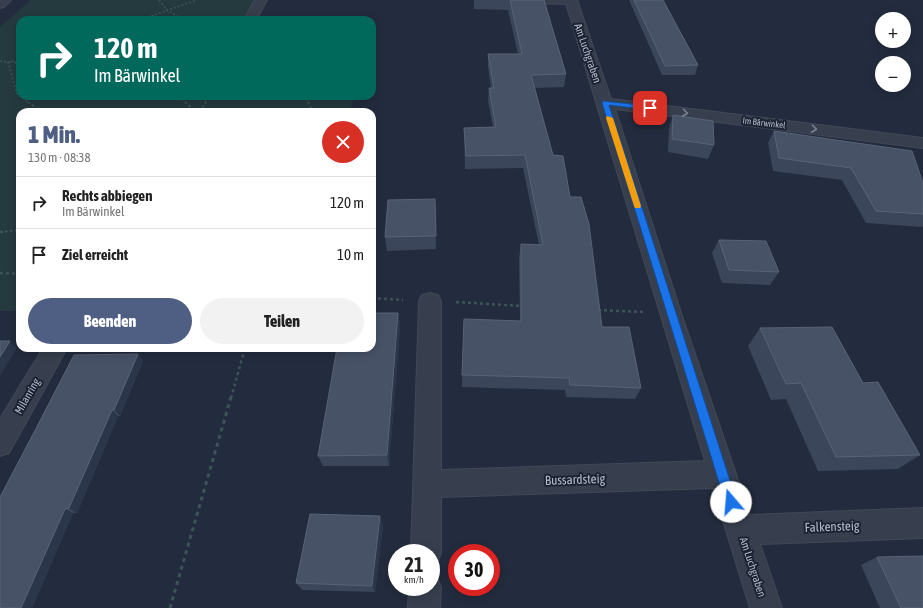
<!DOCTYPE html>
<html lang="de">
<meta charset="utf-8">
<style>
body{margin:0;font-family:"Asap Condensed",sans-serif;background:#f2f2f2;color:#222;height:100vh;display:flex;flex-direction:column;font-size:15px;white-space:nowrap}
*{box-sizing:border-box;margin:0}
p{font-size:13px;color:#767676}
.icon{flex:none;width:22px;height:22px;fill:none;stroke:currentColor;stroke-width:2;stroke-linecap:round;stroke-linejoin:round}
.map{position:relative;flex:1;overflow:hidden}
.drawer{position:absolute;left:16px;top:108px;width:360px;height:244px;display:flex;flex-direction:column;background:#fff;border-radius:12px;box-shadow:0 2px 10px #0003}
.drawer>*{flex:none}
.banner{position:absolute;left:16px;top:16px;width:360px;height:84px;border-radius:12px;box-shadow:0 2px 10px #0003;background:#00695c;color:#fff;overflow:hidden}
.buttons{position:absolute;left:875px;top:12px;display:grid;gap:8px}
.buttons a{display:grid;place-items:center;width:36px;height:36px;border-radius:50%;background:#fff;box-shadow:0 2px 10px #0003;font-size:20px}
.speed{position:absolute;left:388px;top:544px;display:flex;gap:8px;font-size:20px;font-weight:700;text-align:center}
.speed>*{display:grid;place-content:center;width:52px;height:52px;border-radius:50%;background:#fff;box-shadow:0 2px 10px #0003;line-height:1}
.speed small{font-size:10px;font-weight:400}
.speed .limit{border:6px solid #d22;background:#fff;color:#111}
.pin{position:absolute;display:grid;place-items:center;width:34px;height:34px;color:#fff;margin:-17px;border-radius:8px;box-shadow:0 2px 6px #0006}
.me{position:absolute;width:44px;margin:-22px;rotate:342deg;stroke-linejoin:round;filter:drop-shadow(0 0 3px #0008)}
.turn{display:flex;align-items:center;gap:14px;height:84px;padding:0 12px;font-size:18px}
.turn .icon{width:52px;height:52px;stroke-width:2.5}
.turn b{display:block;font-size:28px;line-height:34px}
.round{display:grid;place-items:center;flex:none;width:42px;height:42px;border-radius:21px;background:#f2f2f2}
.head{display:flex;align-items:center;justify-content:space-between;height:68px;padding:0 12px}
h1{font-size:24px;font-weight:800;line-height:30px;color:#4f5f84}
.button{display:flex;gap:8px;margin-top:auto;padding:8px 12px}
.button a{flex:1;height:46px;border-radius:24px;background:#4f5f84;color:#fff;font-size:16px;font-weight:800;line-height:46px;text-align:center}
.button a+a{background:#f2f2f2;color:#222}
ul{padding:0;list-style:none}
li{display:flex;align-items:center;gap:12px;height:52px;padding:0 12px;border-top:1px solid #e0e0e0}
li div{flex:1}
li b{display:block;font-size:15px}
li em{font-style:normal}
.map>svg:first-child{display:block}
.green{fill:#253a3f}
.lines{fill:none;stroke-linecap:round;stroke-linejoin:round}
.service-casing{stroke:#404857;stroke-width:2}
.minor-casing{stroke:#404857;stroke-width:2}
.tertiary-casing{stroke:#404857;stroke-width:2}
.path-far3{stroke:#3e5357;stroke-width:1.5;stroke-dasharray:2 2;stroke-linecap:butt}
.path-far2{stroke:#3e5357;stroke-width:2;stroke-dasharray:2.5 2.5;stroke-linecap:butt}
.path-far1{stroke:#3e5357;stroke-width:2.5;stroke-dasharray:3 3;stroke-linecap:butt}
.path{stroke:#3e5357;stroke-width:3;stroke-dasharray:4 4;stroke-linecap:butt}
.service{fill:#373f4e;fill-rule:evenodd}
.minor{fill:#373f4e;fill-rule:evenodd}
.tertiary{fill:#373f4e;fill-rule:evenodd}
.wall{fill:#3b465b}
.shaded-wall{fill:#2c364b}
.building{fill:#485267;stroke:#596276}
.oneway{stroke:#7b8392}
.route{fill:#1a73e8;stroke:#114b97}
.slow{fill:#f59e0b}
.labels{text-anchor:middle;stroke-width:4;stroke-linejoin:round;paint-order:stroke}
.far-street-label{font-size:9px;fill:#b3bac9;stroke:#1c2433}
.street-label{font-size:11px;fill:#b3bac9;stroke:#1c2433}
.near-street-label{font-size:13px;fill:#b3bac9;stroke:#1c2433}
</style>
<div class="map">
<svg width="923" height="608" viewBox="0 0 923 608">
<rect width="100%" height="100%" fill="#232c3e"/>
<path class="green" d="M31,0h230l-11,20h-230v76h335l-6,16h-329v199h-20v-284z"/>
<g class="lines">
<defs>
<path id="service" d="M521,0h52l2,2 -4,2 -47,-1h-3z"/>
<g id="minor">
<path d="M255,0h12l-11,20h-12z"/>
<path d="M565,0h12l34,99 312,39v10l-308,-39 68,210 67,196 173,-7v30l-163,6 22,64h-32l-37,-120 -272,9v56l-4,11 -6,2v-13h-20l8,-252 3,-6 8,-2 8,2 3,6v169l264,-9z"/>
<path d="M43,348h24l-58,105 -9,3v-37z"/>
<path d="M431,574l5,2 5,11 -1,21h-32l1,-21h22z"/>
</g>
<path id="tertiary" d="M0,0h11l-7,7 -4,1z"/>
</defs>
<use href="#service" class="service-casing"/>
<use href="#minor" class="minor-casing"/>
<use href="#tertiary" class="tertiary-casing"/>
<g class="path-far3">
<path d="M159,0l8,10 17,10"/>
<path d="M140,20l57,-20"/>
<path d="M0,61l8,1 12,-2"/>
<path d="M20,63l-12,-1 9,32 12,9"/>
<path d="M179,96l7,7"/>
<path d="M302,96l7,7"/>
<path d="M205,103l4,-7"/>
</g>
<g class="path-far2">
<path d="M28,102l14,10"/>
<path d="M185,102l11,10"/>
<path d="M308,102l5,10"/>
<path d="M200,112l6,-10"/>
<path d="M0,232l20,-2"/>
</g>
<g class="path-far1">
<path d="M0,232h3"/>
<path d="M0,273l20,1"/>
<path d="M372,298l31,2"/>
<path d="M456,302l65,4"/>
<path d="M598,310l45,2"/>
<path d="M231,398l14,-50"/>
</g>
<path class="path" d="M170,608l61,-211"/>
<use href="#service" class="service"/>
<use href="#minor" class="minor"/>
<use href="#tertiary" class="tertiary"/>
</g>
<g class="wall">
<path d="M474,0h70l22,74 -2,13 -29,1 18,67 17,42 32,130 39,61 -6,11 -69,-2 -1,-7 -103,-3v-12l58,-54 -1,-63 2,-14 18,1 -16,-77 -58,1 -1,-41 29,-1 -5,-26 1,-13h2l-3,-21v-13h30l-10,-44 -34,-1z"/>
<path d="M629,0h34l35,65 -3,10h-33z"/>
<path d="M673,115l41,30 -6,14 -40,-7 1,-23z"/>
<path d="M774,131l149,52v43l-1,1 -56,-4 -24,-43 -69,-9 -5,-28z"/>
<path d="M435,199l1,50 -49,2 -2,-14z"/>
<path d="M719,240l60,32 -9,13 -48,-2 -10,-30z"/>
<path d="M398,313l2,13 -11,140h-66l-5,-10z"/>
<path d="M760,328l103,55 57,72 -22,14 -80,2 -32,-72 -15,1 -23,-54z"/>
<path d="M138,354l5,7 -23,55h-2l-41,97h-4l-41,95 -2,-168z"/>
<path d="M380,516l3,9 -8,67 -73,-2 -6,-7z"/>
<path d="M877,557l46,51h-43l-19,-43z"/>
</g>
<g class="shaded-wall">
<path d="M435,199l1,14v36v-13z"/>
<path d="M398,313l2,13 -11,140 -2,-11z"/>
<path d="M10,341l7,7 -17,28v-19z"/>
<path d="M138,354l5,7 -23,55 -6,-6z"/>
<path d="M112,410l6,6 -41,97 -8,-5z"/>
<path d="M65,509l8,4 -41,95h-11z"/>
<path d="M380,516l3,9 -8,67 -3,-6z"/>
</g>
<g class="building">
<path d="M510,0h34l22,74 -35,1 22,80 10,1 7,41h11l8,27 13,103h27l12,61 -71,-3 -1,-7 -107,-3 2,-56 57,2v-77l22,1 -18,-90 -59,1 -2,-28 32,-1 -7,-39h5l-6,-34h34z"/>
<path d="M634,0h29l35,65 -33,1z"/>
<path d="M673,115l40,6 1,24 -42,-6z"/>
<path d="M774,131l138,20 11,32v31l-47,-3 -25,-43 -72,-10z"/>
<path d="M435,199l1,37 -51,1 3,-37z"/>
<path d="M719,240l47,1 13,31 -50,-2z"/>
<path d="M372,313h26l-11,142 -69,1 19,-108h35z"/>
<path d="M832,327l31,56 15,-1 42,73 -84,2 -35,-74 -15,1 -26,-56z"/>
<path d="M0,341h10l-10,16z"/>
<path d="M138,354l-24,56h-2l-43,98 -4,1 -44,99h-21v-111l30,-57 44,-85z"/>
<path d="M310,514l70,2 -8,70 -76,-3z"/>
<path d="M923,556v52h-22l-24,-51z"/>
</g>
<defs><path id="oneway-chevron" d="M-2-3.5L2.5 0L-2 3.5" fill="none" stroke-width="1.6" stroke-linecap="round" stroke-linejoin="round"/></defs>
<g class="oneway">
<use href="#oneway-chevron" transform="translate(685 113) rotate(7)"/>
<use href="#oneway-chevron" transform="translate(814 129) rotate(7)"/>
</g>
<path class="route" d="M603,101l47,5 4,2 -4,2 -41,-5 128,397 -2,4 -4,2 -4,-2 -2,-4 -123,-399z"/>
<path class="slow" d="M607,116l6,2 28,88 -1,2h-5l-1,-2 -28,-88z"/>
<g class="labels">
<g class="far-street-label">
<text transform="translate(764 123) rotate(7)" y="3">Im Bärwinkel</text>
</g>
<g class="street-label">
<text transform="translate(588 53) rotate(71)" y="4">Am Luchgraben</text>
<text transform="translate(27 396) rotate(-60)" y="4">Milanring</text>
<text transform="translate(753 567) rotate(72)" y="4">Am Luchgraben</text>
</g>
<g class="near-street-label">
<text transform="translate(575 479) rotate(-2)" y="5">Bussardsteig</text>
<text transform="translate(832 526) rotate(-2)" y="5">Falkensteig</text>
</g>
</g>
</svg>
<div class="buttons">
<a>+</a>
<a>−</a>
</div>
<div class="speed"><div>21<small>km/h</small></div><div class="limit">30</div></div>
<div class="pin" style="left:650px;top:108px;background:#d93025"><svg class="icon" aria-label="arrive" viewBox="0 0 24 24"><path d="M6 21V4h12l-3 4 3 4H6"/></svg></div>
<svg class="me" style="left:731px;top:502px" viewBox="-20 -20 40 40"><circle r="19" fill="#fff"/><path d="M0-13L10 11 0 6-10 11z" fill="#1a73e8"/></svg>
<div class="banner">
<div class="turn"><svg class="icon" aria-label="right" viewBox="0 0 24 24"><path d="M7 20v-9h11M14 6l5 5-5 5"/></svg><div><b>120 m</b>Im Bärwinkel</div></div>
</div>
<section class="drawer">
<div class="head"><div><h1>1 Min.</h1><p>130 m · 08:38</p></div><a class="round" style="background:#d93025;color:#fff"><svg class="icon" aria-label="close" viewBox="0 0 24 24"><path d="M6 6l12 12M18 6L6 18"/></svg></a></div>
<ul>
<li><svg class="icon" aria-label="right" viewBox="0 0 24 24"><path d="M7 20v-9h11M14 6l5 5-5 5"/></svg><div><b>Rechts abbiegen</b><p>Im Bärwinkel</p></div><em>120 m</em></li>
<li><svg class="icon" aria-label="arrive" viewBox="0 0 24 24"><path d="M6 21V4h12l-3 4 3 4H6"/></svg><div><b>Ziel erreicht</b></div><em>10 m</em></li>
</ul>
<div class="button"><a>Beenden</a><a>Teilen</a></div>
</section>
</div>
